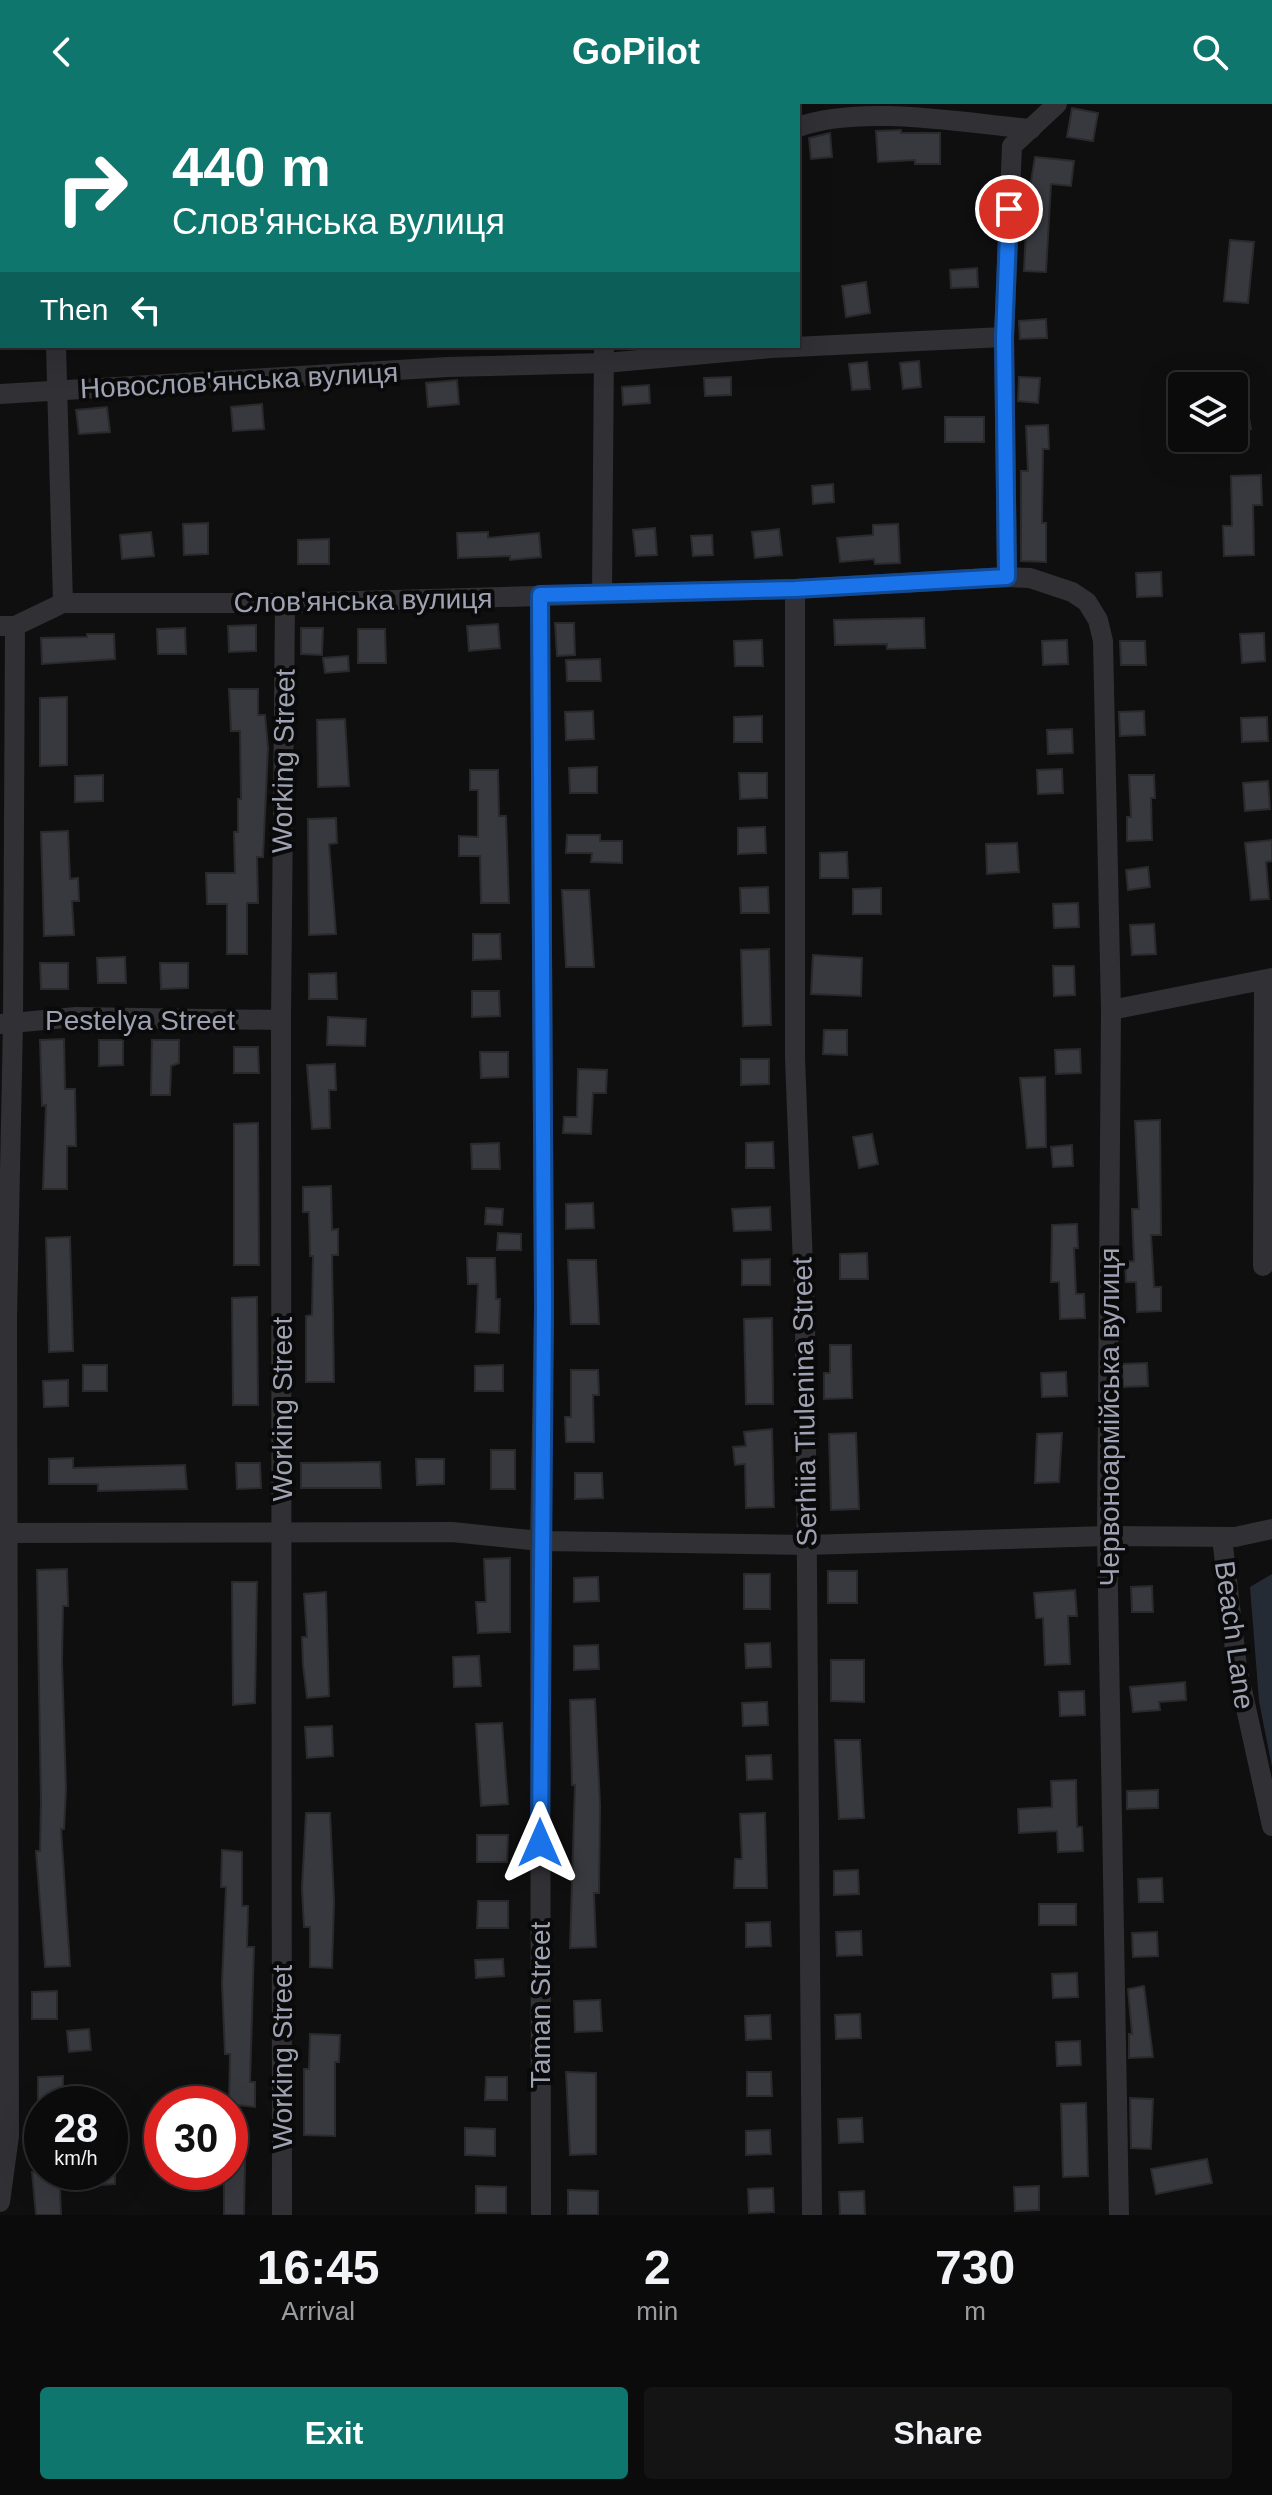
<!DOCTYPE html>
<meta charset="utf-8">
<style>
body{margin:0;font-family:Helvetica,sans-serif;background:#141415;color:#f1f3f6;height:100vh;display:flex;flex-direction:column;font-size:30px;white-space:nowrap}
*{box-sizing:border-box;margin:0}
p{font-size:26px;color:#9a9b9d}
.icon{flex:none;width:44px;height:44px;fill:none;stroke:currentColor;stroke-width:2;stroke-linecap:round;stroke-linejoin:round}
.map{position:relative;height:2111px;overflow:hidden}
.drawer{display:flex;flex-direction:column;background:#0b0b0c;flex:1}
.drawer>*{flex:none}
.hud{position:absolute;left:0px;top:0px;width:800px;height:244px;box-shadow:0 8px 32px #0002,0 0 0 2px #2b2b2d;background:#0f766e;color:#fff;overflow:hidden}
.fabs{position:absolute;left:1168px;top:268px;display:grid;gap:16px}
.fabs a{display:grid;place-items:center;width:80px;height:80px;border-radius:8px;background:#0b0b0c;box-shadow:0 8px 32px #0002,0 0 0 2px #2b2b2d;font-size:40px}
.speed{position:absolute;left:24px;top:1982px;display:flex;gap:16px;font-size:40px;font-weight:700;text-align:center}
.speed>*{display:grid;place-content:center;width:104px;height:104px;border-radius:50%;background:#0b0b0c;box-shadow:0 8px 32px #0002,0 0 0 2px #2b2b2d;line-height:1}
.speed small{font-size:20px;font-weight:400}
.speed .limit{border:12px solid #d22;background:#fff;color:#111}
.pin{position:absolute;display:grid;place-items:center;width:68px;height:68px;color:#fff;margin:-34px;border:4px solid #fff;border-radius:50%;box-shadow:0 2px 8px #0007}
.me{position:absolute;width:88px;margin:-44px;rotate:0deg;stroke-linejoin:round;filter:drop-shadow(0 0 6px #0008)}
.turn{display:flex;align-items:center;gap:28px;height:168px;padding:0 40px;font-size:36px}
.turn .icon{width:104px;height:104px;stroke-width:2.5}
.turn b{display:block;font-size:56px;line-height:68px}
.then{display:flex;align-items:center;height:76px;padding:0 40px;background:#0003;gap:16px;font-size:30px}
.eta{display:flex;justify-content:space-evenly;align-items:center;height:136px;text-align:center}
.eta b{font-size:48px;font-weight:600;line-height:56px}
.button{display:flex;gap:16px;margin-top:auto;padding:16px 40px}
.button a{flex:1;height:92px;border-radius:8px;background:#0f766e;color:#fff;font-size:32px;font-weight:600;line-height:92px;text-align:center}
.button a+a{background:#141415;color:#f1f3f6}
header{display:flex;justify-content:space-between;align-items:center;height:104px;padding:0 40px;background:#0f766e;color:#fff;font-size:36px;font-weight:600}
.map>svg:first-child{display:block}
.water{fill:#252b34}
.building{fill:#38393e;stroke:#2a292c;stroke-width:2}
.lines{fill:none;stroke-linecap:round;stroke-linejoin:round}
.minor{stroke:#303035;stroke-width:20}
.route-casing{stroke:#114b97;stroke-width:20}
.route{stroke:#1a73e8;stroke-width:14}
.labels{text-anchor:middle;stroke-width:8;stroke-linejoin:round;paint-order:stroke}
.street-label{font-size:28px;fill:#9fa2b2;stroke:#0a0a0b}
</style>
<header><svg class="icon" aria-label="back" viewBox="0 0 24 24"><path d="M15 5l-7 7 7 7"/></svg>GoPilot<svg class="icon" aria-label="search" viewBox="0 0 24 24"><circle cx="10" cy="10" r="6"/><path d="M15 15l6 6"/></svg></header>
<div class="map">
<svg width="1272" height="2111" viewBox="0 0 1272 2111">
<rect width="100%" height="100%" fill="#0f0f10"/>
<path class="water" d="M1272,1470v193l-13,-66 -9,-114z"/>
<g class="building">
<path d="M1072,4l26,5 -5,28 -26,-4z"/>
<path d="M901,26v3h39v31h-25v-4l-37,2 -2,-31z"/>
<path d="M830,29l2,24 -21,2 -2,-21z"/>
<path d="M1035,53l39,4 -3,25 -20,-2 -5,88 -22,-1 3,-65z"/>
<path d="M1230,136l24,2 -6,61 -24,-2z"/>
<path d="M977,164l1,19 -27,1 -1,-18z"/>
<path d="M866,178l4,31 -24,4 -4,-31z"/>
<path d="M1046,215l1,19 -27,1 -1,-18z"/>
<path d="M919,257l2,26 -18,2 -3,-26z"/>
<path d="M867,258l3,27 -18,1 -3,-26z"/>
<path d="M731,273v18l-26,1 -1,-18z"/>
<path d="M1019,273l21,1 -2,25 -20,-2z"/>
<path d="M1242,275l9,50 -17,3v-52z"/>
<path d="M457,276l2,24 -31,3 -2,-24z"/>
<path d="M649,281l1,18 -27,2 -1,-18z"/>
<path d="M262,300l2,25 -31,2 -2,-24z"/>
<path d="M107,303l3,25 -31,2 -3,-24z"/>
<rect x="945" y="313" width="39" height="25"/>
<path d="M1048,321l1,24h-6l-1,74h4v39l-25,-1v-90h7l-2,-45z"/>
<path d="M1261,371l1,30h-9l1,50 -30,1 -1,-30h9l-1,-50z"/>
<path d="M833,380l1,18 -21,2 -1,-18z"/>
<path d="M208,419v31l-24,1 -1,-31z"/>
<path d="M898,420l2,39 -25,1 -1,-5 -34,3 -3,-24 36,-3v-10z"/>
<path d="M655,424l2,27 -21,1 -3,-26z"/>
<path d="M779,425l3,26 -27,3 -3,-26z"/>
<path d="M151,428l3,24 -32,3 -2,-24z"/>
<path d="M488,428v6l51,-5 2,24 -31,3v-4l-52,2 -1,-25z"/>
<path d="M712,431l1,20 -20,1 -2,-20z"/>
<path d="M329,435v25h-31v-24z"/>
<path d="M1161,468l1,24 -25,1 -1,-24z"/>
<path d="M924,514l1,30 -38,1v-5l-52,1 -1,-25z"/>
<path d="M555,519h19l1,32 -18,1z"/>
<path d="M498,520l2,24 -31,3 -2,-25z"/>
<path d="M256,521v26l-27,1 -1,-26z"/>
<path d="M185,524l1,26h-28l-1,-25z"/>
<path d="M301,524h22l-1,27 -21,-1z"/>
<path d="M358,525h27l1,34h-28z"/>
<path d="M1264,529l1,28 -23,2 -2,-29z"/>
<path d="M87,530h27l1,25 -73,5 -1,-26 46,-1z"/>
<path d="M762,536l1,26h-28l-1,-25z"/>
<path d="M1067,536l1,24 -25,1 -1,-24z"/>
<path d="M1120,537h25l1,24h-25z"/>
<path d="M348,552l1,15 -24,2 -2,-15z"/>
<path d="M600,555l1,22h-34l-1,-21z"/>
<path d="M229,585h29v26h7l3,33 -5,109h-6l1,46h-11v51h-20v-50h-20l-1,-31h29l-1,-41h4v-33h3l-1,-68h-9z"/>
<path d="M67,593v68l-27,1v-68z"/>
<path d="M593,607l1,28 -28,1 -1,-28z"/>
<path d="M1144,607l1,24 -25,1 -1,-24z"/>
<path d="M762,612v26h-28v-25z"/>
<path d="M1267,613l1,24 -26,1 -1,-24z"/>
<path d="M345,615l4,67 -31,1 -1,-67z"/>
<path d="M1072,625l1,24 -25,1 -1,-24z"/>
<path d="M597,663v26h-27l-1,-25z"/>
<path d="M1062,665l1,24 -25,1 -1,-24z"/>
<path d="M470,666h28l1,46h7l3,87h-28l-1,-47h-21v-20l19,1v-47h-8z"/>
<path d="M739,669h28v25l-27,1z"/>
<path d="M103,671v26l-28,1v-26z"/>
<path d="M1129,671h25l1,23h-4l1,42 -25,1v-24h4z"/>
<path d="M1268,677l2,28 -25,2 -2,-28z"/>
<path d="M336,714l1,25 -8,1 7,90 -27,1 -1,-116z"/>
<path d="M765,723l1,26 -28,1v-26z"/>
<path d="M68,727l2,48 8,-1 1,23h-7l2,34 -30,1 -3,-104z"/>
<path d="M567,731h33v6h22v22l-31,-1 1,-9h-26z"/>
<path d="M1272,736v21l-6,1 3,37 -18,1 -6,-57z"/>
<path d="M1017,739l2,29 -32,2 -1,-30z"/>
<path d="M847,748l1,26h-28v-25z"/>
<path d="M1148,763l2,20 -22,3 -2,-20z"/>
<path d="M768,783l1,26h-28l-1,-25z"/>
<path d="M881,784v26h-28v-25z"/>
<path d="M562,786h27l5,77h-28z"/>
<path d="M1078,799l1,24 -25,1 -1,-24z"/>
<path d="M1154,820l2,30 -24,1 -2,-30z"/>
<path d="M473,830h27l1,25 -28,1z"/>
<path d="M769,845l2,76 -28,1 -2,-76z"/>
<path d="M813,851l49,3 -1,38 -50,-2z"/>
<path d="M125,853l1,26h-28l-1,-25z"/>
<path d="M40,859h28v26h-27z"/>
<path d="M160,859h28v25l-27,1z"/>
<path d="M1053,862h21l1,29 -21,1z"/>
<path d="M336,869l1,26h-28v-25z"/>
<path d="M472,887h27l1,25 -28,1z"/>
<path d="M328,913l38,2 -1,27 -38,-1z"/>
<path d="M824,926h23v25l-24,-1z"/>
<path d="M64,935l1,50h10l1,57h-9v43h-24l3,-84 -4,1 -2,-66z"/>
<path d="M99,936h24v25l-24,1z"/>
<path d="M152,936h27v23l-8,3 -1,29h-19z"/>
<path d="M234,943h24l1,26h-25z"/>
<path d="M1080,945l1,24 -25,1 -1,-24z"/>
<path d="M480,948h28v25l-27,1z"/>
<path d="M741,955h28v25l-28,1z"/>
<path d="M335,960l1,26h-7l1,38 -18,1 -5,-64z"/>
<path d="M578,965l29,1 -1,23h-13l-2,41 -28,-1 1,-16h13z"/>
<path d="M1045,973l1,70 -19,1 -7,-70z"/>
<path d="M1160,1016l1,115h-10l3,52h7v24l-24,1 -1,-30h-10l-1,-20 9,-1 -2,-52h7l-4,-88z"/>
<path d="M258,1019l1,142h-25v-141z"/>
<path d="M872,1030l6,30 -19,4 -6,-31z"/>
<path d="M773,1038l1,26h-28v-25z"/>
<path d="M499,1039l1,26h-28l-1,-25z"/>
<path d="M1072,1041l1,21 -20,1 -2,-20z"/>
<path d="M331,1082l1,44 6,-1v26h-6l2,127h-28v-66l6,-1 1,-59h-3l-1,-44h-6v-25z"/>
<path d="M593,1099l1,25 -28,1v-25z"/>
<path d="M770,1103l1,23 -37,1 -2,-22z"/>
<path d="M486,1104l17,1 -1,16 -17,-1z"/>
<path d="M1077,1120l1,24h-4l2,46h8l1,24 -25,1 -1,-37h-8l1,-57z"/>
<path d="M498,1129l23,1v16h-24z"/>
<path d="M70,1133l3,114 -24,1 -3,-114z"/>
<path d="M867,1149l1,26h-28v-25z"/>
<path d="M467,1154h28l1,41h4l-1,34 -23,-1 2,-48h-10z"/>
<path d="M770,1155v26h-28v-25z"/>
<path d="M568,1156h28l3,64h-28z"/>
<path d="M257,1193l1,108h-25l-1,-107z"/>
<path d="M772,1214l1,86h-27l-2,-85z"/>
<path d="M830,1241h21l1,53 -28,1v-26h6z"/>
<path d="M1147,1259l1,23 -25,1 -1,-23z"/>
<rect x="83" y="1261" width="24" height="26"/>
<path d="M503,1261v26h-28v-25z"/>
<path d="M571,1266h27l1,25h-6l1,47h-28l-1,-25h6z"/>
<path d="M1066,1268l1,24 -25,1 -1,-24z"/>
<path d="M68,1276v26l-24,1 -1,-26z"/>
<path d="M772,1325l2,78 -28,1 -1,-44 -10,1 -2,-18 13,-1 -2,-14z"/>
<path d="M856,1329l3,76 -28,1 -2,-76z"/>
<path d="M1062,1329l-3,49 -24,1 2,-49z"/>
<rect x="491" y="1346" width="24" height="39"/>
<path d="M73,1354v10l112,-3 2,24 -89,2v-7h-49v-25z"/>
<path d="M416,1355h28v25l-27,1z"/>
<path d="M380,1358l1,26h-80v-25z"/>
<path d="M236,1359h24l1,25 -24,1z"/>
<path d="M575,1369h27l1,25 -28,1z"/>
<path d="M510,1454v74l-32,1 -2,-31h10l-2,-43z"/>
<path d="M67,1465l1,37h-5l-1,55 4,128 -2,40h-3l9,137 -25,1 -9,-116h4l1,-49 -4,-232z"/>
<rect x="828" y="1467" width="29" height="32"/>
<rect x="744" y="1470" width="26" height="35"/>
<path d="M598,1473l1,24 -25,1v-24z"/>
<path d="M232,1478h25l-2,121 -22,2z"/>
<path d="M1152,1482l1,26h-21l-1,-25z"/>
<path d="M1075,1486l2,26h-9l2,48 -25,1 -2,-47h-7l-2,-25z"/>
<path d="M326,1488l3,104 -22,2 -4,-33 -1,-28h5l-3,-43z"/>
<path d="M770,1539l1,24 -25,1 -1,-24z"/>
<path d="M598,1541l1,24 -25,1v-24z"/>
<path d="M479,1552l2,30 -27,1 -1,-30z"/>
<path d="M831,1556h33v42l-33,-1z"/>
<path d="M1185,1578l1,18 -27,2 1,8 -27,2 -3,-25z"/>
<path d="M1084,1587l1,24 -25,1 -1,-24z"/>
<path d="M595,1595l5,106 -1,88h-5l2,54 -26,1 5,-163h-3l-2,-85z"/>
<path d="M767,1598l1,23 -25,1 -1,-23z"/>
<path d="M502,1619l6,81 -27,2 -5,-82z"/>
<path d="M332,1622l1,30 -26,2 -2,-31z"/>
<path d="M835,1636h25l4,78 -25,1z"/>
<path d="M771,1651l1,24 -25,1 -1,-24z"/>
<path d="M1076,1676l1,47h5l1,24 -25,1 -1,-21 -38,2 -1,-24 34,-2 -1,-26z"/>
<path d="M1158,1686v18l-31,1v-18z"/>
<path d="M306,1709h24l4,88 -2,67 -22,-1v-40h-6l-2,-39z"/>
<path d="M765,1709l2,75h-33l1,-29h7l-2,-45z"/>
<path d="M477,1731h31l-1,27h-30z"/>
<path d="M222,1746l20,2v54h6l-1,41h7l-4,135h5v25l-26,-3 1,-50h-5l-3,-71 4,-96h-5z"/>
<path d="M858,1766l1,24 -25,1v-24z"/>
<path d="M1162,1774l1,24h-24l-1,-23z"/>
<path d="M478,1797h30v27h-31z"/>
<rect x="1039" y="1800" width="37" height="21"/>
<path d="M770,1818l1,24 -25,1v-24z"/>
<path d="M861,1827l1,24 -25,1 -1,-24z"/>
<path d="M1157,1828l1,24 -25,1 -1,-24z"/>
<path d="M503,1855l1,17 -28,2 -1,-18z"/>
<path d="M1077,1869l1,24 -25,1 -1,-24z"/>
<path d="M1144,1882l9,71 -24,1v-24h3l-4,-45z"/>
<path d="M57,1887v28h-25v-27z"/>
<path d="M600,1896l2,31 -27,1 -1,-31z"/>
<path d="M860,1910l1,24 -25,1 -1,-24z"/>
<path d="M770,1911l1,24 -25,1 -1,-24z"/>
<path d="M89,1925l2,21 -22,2 -2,-21z"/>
<path d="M310,1930l30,1 -1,27h-4v74l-31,-1v-66h5z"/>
<path d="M1080,1937l1,24 -24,1 -1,-24z"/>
<path d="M566,1968l30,1v81l-26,1z"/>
<path d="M747,1968h24l1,24h-25z"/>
<path d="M63,1972v28h-25v-27z"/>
<path d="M486,1973h21v23h-22z"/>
<path d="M1130,1994l23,1 -2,50 -20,-1z"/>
<path d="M1086,1999l2,73 -25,1 -2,-73z"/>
<path d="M862,2014l1,24 -24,1 -1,-24z"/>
<path d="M465,2024l30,1v27l-30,-1z"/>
<path d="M770,2026l1,24 -25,1v-24z"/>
<path d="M1207,2055l5,24 -56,11 -5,-25z"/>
<path d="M230,2057h15l-1,54h-20v-43h6z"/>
<path d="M32,2068h83v12l-55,4 1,27h-25z"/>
<path d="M476,2082l30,1v26h-30z"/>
<path d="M1039,2082v24l-24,1 -1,-24z"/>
<path d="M773,2084l1,24 -25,1 -1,-24z"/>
<path d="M568,2086l30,1v24h-30z"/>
<path d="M864,2087l1,24h-25l-1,-23z"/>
</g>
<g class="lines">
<g class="minor">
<path d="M798,23c64,-23 165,-4 233,2"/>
<path d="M0,99h2"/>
<path d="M56,242l7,257"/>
<path d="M0,290l447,-27 158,-4 167,-15 232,-11"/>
<path d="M1007,473l-3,-240 8,-191 45,-42"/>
<path d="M795,485v469l10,259 7,898"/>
<path d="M602,490l2,-248"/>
<path d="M540,491l4,712 -4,234 1,674"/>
<path d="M0,522h15l48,-23h222l510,-14 212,-12 23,1 42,14 15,10 11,18 5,21 8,369 -4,526 12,679"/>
<path d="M1111,906l161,-32"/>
<path d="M1,920l75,-7 205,3"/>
<path d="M1263,1162l1,-286"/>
<path d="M0,1429l452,-1 88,9 266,4 301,-9 128,1 37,-8"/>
<path d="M1222,1433l15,130 35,159"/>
<path d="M0,2098l9,-66 -2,-817 6,-297 2,-396"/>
<path d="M282,2111l-1,-1195 4,-417"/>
</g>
</g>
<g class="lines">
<defs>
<path id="route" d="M540,1739l4,-536 -4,-712 255,-6 212,-12 -3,-240 5,-128"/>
</defs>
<use href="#route" class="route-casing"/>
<use href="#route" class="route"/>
</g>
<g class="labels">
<g class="street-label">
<text transform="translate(239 276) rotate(-3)" y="10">Новослов'янська вулиця</text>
<text transform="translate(363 496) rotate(-1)" y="10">Слов'янська вулиця</text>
<text transform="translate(283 657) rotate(-89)" y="10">Working Street</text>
<text x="140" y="926">Pestelya Street</text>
<text transform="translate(804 1298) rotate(-91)" y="10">Serhiia Tiulenina Street</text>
<text transform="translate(282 1305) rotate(-90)" y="10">Working Street</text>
<text transform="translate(1109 1313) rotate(-90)" y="10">Червоноармійська вулиця</text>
<text transform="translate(1235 1531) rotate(82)" y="10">Beach Lane</text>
<text transform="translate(540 1901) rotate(-90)" y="10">Taman Street</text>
<text transform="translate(282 1953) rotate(-90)" y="10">Working Street</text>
</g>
</g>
</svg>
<div class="fabs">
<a><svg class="icon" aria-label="layers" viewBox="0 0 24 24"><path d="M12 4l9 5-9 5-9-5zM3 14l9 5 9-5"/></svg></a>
</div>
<div class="speed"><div>28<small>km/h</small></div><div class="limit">30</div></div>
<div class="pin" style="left:1009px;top:105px;background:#d93025"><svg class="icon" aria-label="arrive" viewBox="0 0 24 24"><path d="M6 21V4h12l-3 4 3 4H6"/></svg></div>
<svg class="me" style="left:540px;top:1739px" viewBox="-20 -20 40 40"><path d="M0-17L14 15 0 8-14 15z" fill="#1a73e8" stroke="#fff" stroke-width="4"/></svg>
<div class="hud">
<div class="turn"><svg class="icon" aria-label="right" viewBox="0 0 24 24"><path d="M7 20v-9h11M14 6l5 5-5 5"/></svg><div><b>440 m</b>Слов'янська вулиця</div></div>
<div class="then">Then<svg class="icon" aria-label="left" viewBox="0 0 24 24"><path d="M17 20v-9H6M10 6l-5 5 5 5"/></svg></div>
</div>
</div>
<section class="drawer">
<div class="eta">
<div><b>16:45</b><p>Arrival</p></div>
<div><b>2</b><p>min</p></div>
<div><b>730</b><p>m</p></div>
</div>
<div class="button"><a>Exit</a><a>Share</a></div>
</section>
